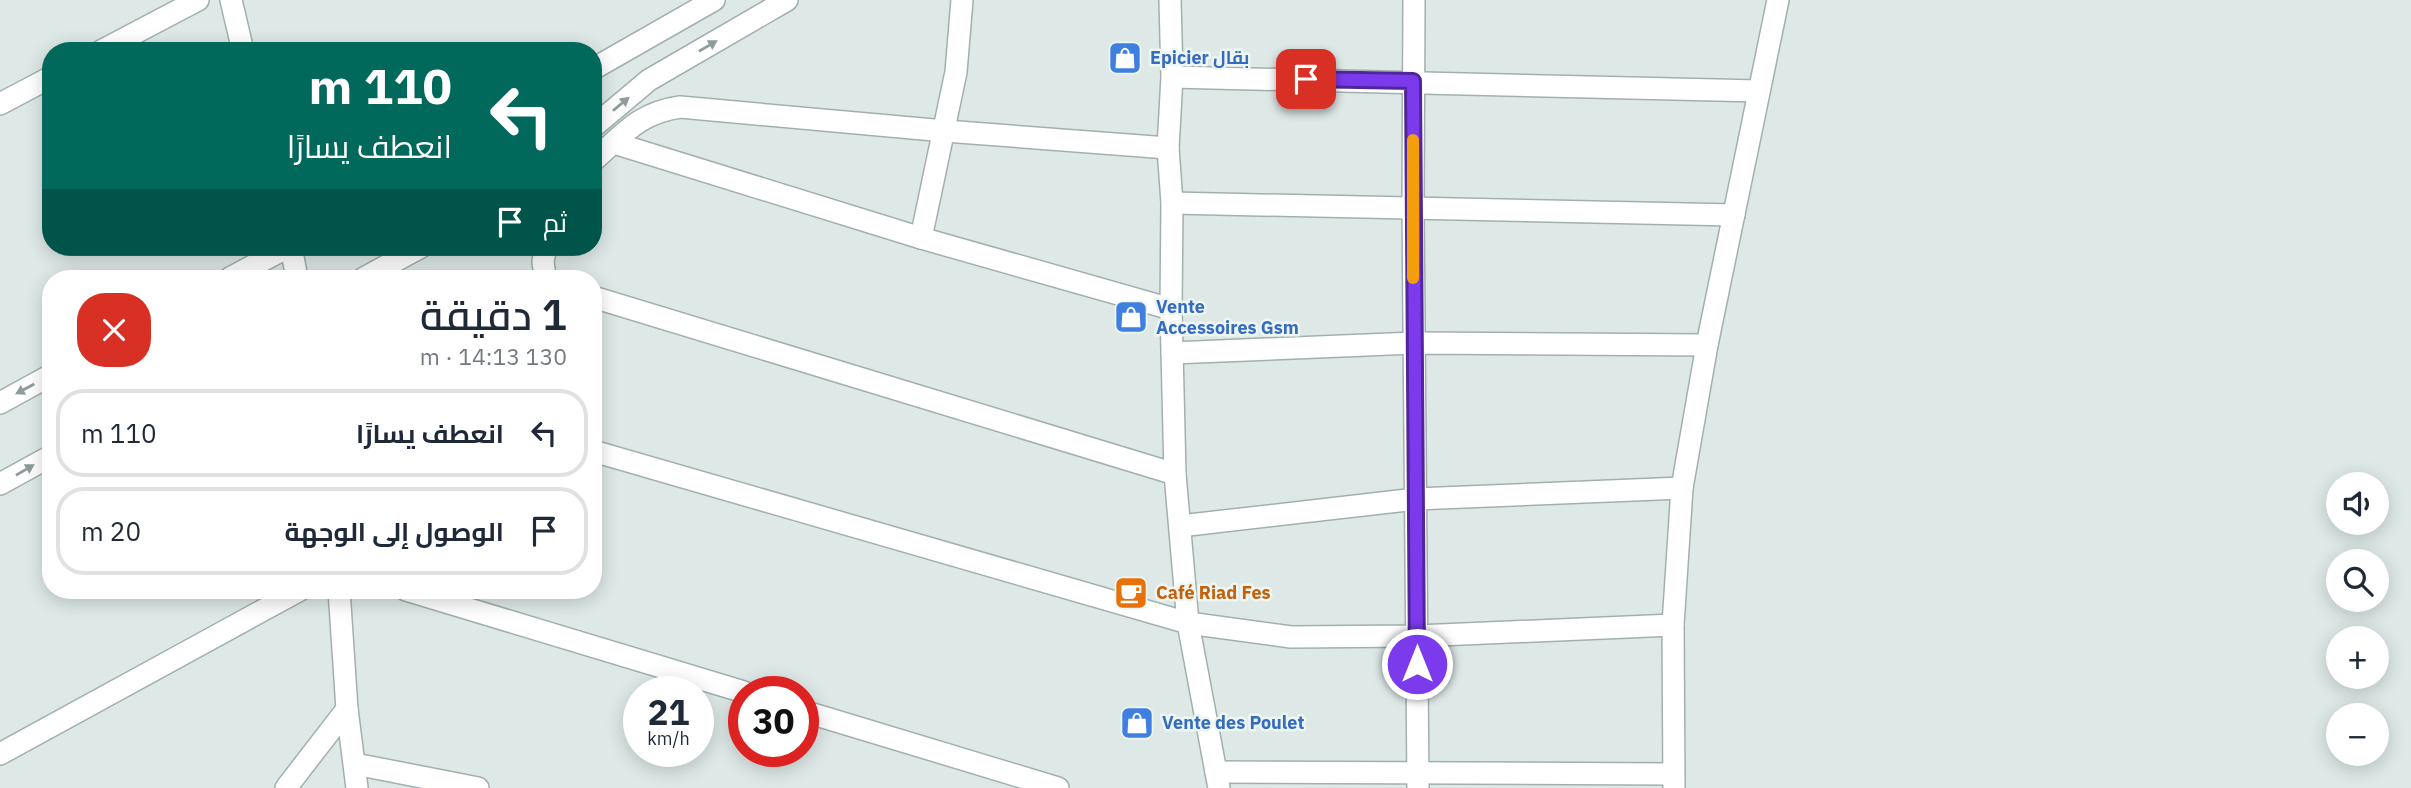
<!DOCTYPE html>
<html lang="ar">
<meta charset="utf-8">
<style>
body{margin:0;font-family:"IBM Plex Sans",Cairo,sans-serif;background:#f2f2f3;color:#1f2937;direction:rtl;height:100vh;display:flex;flex-direction:column;font-size:26px;white-space:nowrap}
*{box-sizing:border-box;margin:0}
p{font-size:23px;color:#747a83}
.icon{flex:none;width:38px;height:38px;fill:none;stroke:currentColor;stroke-width:2;stroke-linecap:round;stroke-linejoin:round}
.map{position:relative;flex:1;overflow:hidden;direction:ltr}
.details{position:absolute;left:42px;top:270px;width:560px;height:329px;display:flex;flex-direction:column;background:#fff;border-radius:28px;box-shadow:0 4px 18px #0003;direction:rtl}
.details>*{flex:none}
.top-card{position:absolute;left:42px;top:42px;width:560px;height:214px;border-radius:28px;box-shadow:0 4px 18px #0003;direction:rtl;background:#00695c;color:#fff;overflow:hidden}
.fabs{position:absolute;left:2326px;top:472px;display:grid;gap:14px}
.fabs a{display:grid;place-items:center;width:63px;height:63px;border-radius:50%;background:#fff;box-shadow:0 4px 18px #0003;font-size:35px}
.speed{position:absolute;left:623px;top:676px;display:flex;gap:14px;font-size:35px;font-weight:700;text-align:center}
.speed>*{display:grid;place-content:center;width:91px;height:91px;border-radius:50%;background:#fff;box-shadow:0 4px 18px #0003;line-height:1}
.speed small{font-size:18px;font-weight:400}
.speed .limit{border:10px solid #d22;background:#fff;color:#111}
.pin{position:absolute;display:grid;place-items:center;width:60px;height:60px;color:#fff;margin:-30px;border-radius:14px;box-shadow:0 4px 10px #0006}
.me{position:absolute;width:77px;margin:-38px;rotate:0deg;stroke-linejoin:round;filter:drop-shadow(0 0 5px #0008)}
.turn{display:flex;align-items:center;gap:24px;height:147px;padding:0 35px;font-size:32px}
.turn .icon{width:91px;height:91px;stroke-width:2.5}
.turn b{display:block;font-size:49px;line-height:60px}
.then{display:flex;align-items:center;height:66px;padding:0 35px;background:#0003;gap:14px;font-size:26px}
.round{display:grid;place-items:center;flex:none;width:74px;height:74px;border-radius:28px;background:#f2f2f3}
.summary{display:flex;align-items:center;justify-content:space-between;height:119px;padding:0 35px}
h1{font-size:42px;font-weight:600;line-height:52px}
ul{padding:0;list-style:none}
li{display:flex;align-items:center;gap:21px;height:88px;margin:0 14px 10px;padding:0 21px;border:4px solid #e0e1e3;border-radius:28px}
li div{flex:1}
li b{display:block;font-size:26px}
li em{font-style:normal}
.map>svg:first-child{display:block}
.lines{fill:none;stroke-linecap:round;stroke-linejoin:round}
.minor-casing{stroke:#a1b0af;stroke-width:24}
.minor{stroke:#fff;stroke-width:21}
.oneway{fill:#909c9b}
.route-casing{stroke:#51269a;stroke-width:18}
.route{stroke:#7c3aed;stroke-width:12}
.slow{stroke:#f59e0b;stroke-width:12}
.labels{text-anchor:middle;stroke-width:5;stroke-linejoin:round;paint-order:stroke}
.shop-label{font-size:18px;font-weight:bold;fill:#366cbe;stroke:#eef6f4;text-anchor:start}
.food-label{font-size:18px;font-weight:bold;fill:#c56008;stroke:#eef6f4;text-anchor:start}
</style>
<div class="map">
<svg width="2411" height="788" viewBox="0 0 2411 788">
<rect width="100%" height="100%" fill="#dee9e7"/>
<g class="lines">
<defs>
<g id="minor">
<path d="M231,0l12,51"/>
<path d="M1170,0l2,77 -4,71 4,55 -1,106 4,165 13,149 31,165"/>
<path d="M1414,0l-1,208 5,580"/>
<path d="M101,51l97,-51"/>
<path d="M593,69l121,-69"/>
<path d="M1172,77l587,14"/>
<path d="M0,104l51,-27"/>
<path d="M593,127l56,-47 138,-80"/>
<path d="M614,143l307,95 250,71"/>
<path d="M593,161c30,-26 45,-48 87,-54l265,24 223,17"/>
<path d="M1172,203l562,12"/>
<path d="M921,238l35,-166 6,-72"/>
<path d="M291,247l6,31"/>
<path d="M230,278l58,-31"/>
<path d="M364,278l57,-31"/>
<path d="M545,278l-2,-17 3,-14"/>
<path d="M593,297l582,177"/>
<path d="M1172,353l242,-10 293,2"/>
<path d="M0,403l51,-28"/>
<path d="M593,451l595,172 103,14 126,-1 256,-11"/>
<path d="M0,484l51,-28"/>
<path d="M1180,526l236,-27 266,-11"/>
<path d="M339,590l8,119 10,79"/>
<path d="M406,590l338,102"/>
<path d="M803,711l255,77"/>
<path d="M0,754l300,-164"/>
<path d="M355,764l123,24"/>
<path d="M1216,772l457,2"/>
<path d="M286,788l61,-79"/>
<path d="M1674,788l-1,-163 9,-137 25,-143 71,-345"/>
</g>
</defs>
<use href="#minor" class="minor-casing"/>
<use href="#minor" class="minor"/>
</g>
<defs><path id="oneway-solid" d="M-6-.8H1V-3.2L6.5 0L1 3.2V.8H-6Z" transform="scale(1.75)"/></defs>
<g class="oneway">
<use href="#oneway-solid" transform="translate(708 46) rotate(-30)"/>
<use href="#oneway-solid" transform="translate(621 104) rotate(-40)"/>
<use href="#oneway-solid" transform="translate(25 389) rotate(152)"/>
<use href="#oneway-solid" transform="translate(25 470) rotate(-30)"/>
</g>
<g class="lines">
<defs>
<path id="route" d="M1306,79l107,2 4,583"/>
</defs>
<use href="#route" class="route-casing"/>
<use href="#route" class="route"/>
<path class="slow" d="M1413,140v138"/>
</g>
<defs>
<symbol id="shop-square" viewBox="-11 -11 22 22"><rect x="-9" y="-9" width="18" height="18" rx="4" fill="#3f7fe0" stroke="#eef6f4"/><path d="M-5-2.5h2.3a2.7 3.5 0 0 1 5.4 0H5L5.5 6h-11ZM-1.5-2.5h3a1.5 2.3 0 0 0-3 0Z" fill="#fff"/></symbol>
<symbol id="cafe-square" viewBox="-11 -11 22 22"><rect x="-9" y="-9" width="18" height="18" rx="4" fill="#e8710a" stroke="#eef6f4"/><path d="M-5.5-4.5H6V0H3Q3 3.5 0 3.5H-2.5Q-5.5 3.5-5.5 0ZM3-3.2v2h1.7v-2ZM-6 4.5H4V6H-6Z" fill="#fff"/></symbol>
</defs>
<g fill-rule="evenodd">
<use href="#shop-square" x="1106" y="39" width="38" height="38"/>
<use href="#shop-square" x="1112" y="298" width="38" height="38"/>
<use href="#cafe-square" x="1112" y="574" width="38" height="38"/>
<use href="#shop-square" x="1118" y="704" width="38" height="38"/>
</g>
<g class="labels">
<g class="shop-label">
<text x="1150" y="64">Epicier بقال</text>
<text x="1156" y="313">Vente<tspan x="1156" dy="21">Accessoires Gsm</tspan></text>
<text x="1162" y="729">Vente des Poulet</text>
</g>
<g class="food-label">
<text x="1156" y="599">Café Riad Fes</text>
</g>
</g>
</svg>
<div class="fabs">
<a><svg class="icon" aria-label="sound" viewBox="0 0 24 24"><path d="M4 9h4l5-4v14l-5-4H4zM17 9q2 3 0 6"/></svg></a>
<a><svg class="icon" aria-label="search" viewBox="0 0 24 24"><circle cx="10" cy="10" r="6"/><path d="M15 15l6 6"/></svg></a>
<a>+</a>
<a>−</a>
</div>
<div class="speed"><div>21<small>km/h</small></div><div class="limit">30</div></div>
<div class="pin" style="left:1306px;top:79px;background:#d93025"><svg class="icon" aria-label="arrive" viewBox="0 0 24 24"><path d="M6 21V4h12l-3 4 3 4H6"/></svg></div>
<svg class="me" style="left:1417px;top:664px" viewBox="-20 -20 40 40"><circle r="17" fill="#7c3aed" stroke="#fff" stroke-width="3"/><path d="M0-11L8 9 0 5-8 9z" fill="#fff"/></svg>
<div class="top-card">
<div class="turn"><svg class="icon" aria-label="left" viewBox="0 0 24 24"><path d="M17 20v-9H6M10 6l-5 5 5 5"/></svg><div><b>110 m</b>انعطف يسارًا</div></div>
<div class="then">ثم<svg class="icon" aria-label="arrive" viewBox="0 0 24 24"><path d="M6 21V4h12l-3 4 3 4H6"/></svg></div>
</div>
<section class="details">
<div class="summary"><div><h1>1 دقيقة</h1><p>130 m · 14:13</p></div><a class="round" style="background:#d93025;color:#fff"><svg class="icon" aria-label="close" viewBox="0 0 24 24"><path d="M6 6l12 12M18 6L6 18"/></svg></a></div>
<ul>
<li><svg class="icon" aria-label="left" viewBox="0 0 24 24"><path d="M17 20v-9H6M10 6l-5 5 5 5"/></svg><div><b>انعطف يسارًا</b></div><em>110 m</em></li>
<li><svg class="icon" aria-label="arrive" viewBox="0 0 24 24"><path d="M6 21V4h12l-3 4 3 4H6"/></svg><div><b>الوصول إلى الوجهة</b></div><em>20 m</em></li>
</ul>
</section>
</div>
